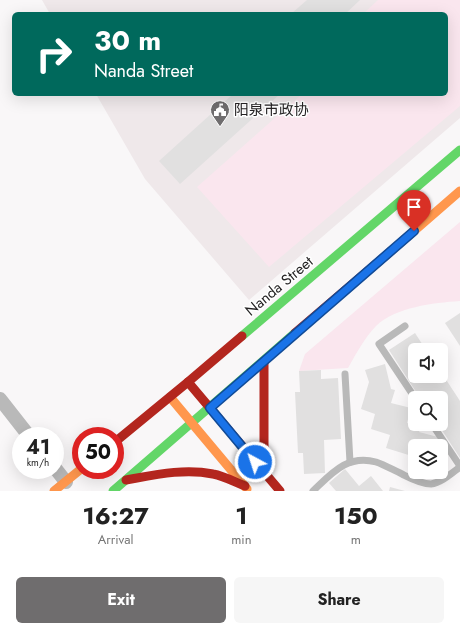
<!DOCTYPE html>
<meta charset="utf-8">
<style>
body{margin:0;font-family:Jost,"Noto Sans SC",sans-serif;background:#f6f6f6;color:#222;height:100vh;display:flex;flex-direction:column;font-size:15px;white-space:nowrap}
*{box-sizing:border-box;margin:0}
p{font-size:13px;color:#767676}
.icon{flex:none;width:22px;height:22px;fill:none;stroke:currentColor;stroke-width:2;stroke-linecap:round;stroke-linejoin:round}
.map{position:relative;height:491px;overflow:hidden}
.panel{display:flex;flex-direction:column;background:#fff;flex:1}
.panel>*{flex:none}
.guide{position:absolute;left:12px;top:12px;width:436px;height:84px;border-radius:6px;box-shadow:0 4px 16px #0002;background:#00695c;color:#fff;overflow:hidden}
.fabs{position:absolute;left:408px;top:343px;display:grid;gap:8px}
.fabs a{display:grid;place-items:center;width:40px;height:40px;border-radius:6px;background:#fff;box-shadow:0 4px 16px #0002;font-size:20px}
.speed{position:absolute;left:12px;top:427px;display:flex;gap:8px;font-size:20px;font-weight:700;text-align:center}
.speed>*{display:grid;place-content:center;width:52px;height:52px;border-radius:50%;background:#fff;box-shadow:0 4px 16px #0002;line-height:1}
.speed small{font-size:10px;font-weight:400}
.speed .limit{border:6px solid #d22;background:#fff;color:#111}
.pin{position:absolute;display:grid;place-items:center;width:34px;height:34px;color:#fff;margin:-41px -17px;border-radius:50% 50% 50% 0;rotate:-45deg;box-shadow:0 0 4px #0007}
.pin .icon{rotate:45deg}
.me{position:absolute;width:44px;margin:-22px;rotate:320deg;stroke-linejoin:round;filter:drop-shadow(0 0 3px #0008)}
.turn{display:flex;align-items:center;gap:14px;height:84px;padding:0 16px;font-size:18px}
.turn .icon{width:52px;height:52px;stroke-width:2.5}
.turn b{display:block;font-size:28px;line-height:34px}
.eta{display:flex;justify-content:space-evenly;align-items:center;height:68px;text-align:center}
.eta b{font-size:24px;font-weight:700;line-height:28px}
.primary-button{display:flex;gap:8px;margin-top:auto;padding:8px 16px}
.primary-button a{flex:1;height:46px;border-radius:6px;background:#6f6d6e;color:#fff;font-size:16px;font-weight:700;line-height:46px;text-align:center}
.primary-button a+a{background:#f6f6f6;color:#222}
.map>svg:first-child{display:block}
.built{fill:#efe8ea}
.green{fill:#fae6ee}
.building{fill:#e1e0e0}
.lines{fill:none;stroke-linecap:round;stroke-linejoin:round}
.lane{stroke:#b9b9b9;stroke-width:7}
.street{stroke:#b9b9b9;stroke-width:14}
.fast{stroke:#63d668;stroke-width:9}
.slow{stroke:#ff974d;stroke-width:9}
.jam{stroke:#b3261e;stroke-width:9}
.route-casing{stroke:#114b97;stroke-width:10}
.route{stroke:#1a73e8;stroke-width:7}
.labels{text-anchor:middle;stroke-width:3;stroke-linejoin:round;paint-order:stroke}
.poi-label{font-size:15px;fill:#252324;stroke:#fff;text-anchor:start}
.street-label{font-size:15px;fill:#252324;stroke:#fff}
</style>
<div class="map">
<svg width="460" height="491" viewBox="0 0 460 491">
<rect width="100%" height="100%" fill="#f9f7f8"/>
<path class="built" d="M42,0h418v118l-211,182 -104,-121 -49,-85h350v-80h-396z"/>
<g class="green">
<path d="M378,0h82v106l-191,161 -72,-80 105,-93h144v-80h-83z"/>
<path d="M460,222v79c-27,2 -64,6 -84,25 -11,11 -20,28 -28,42l-49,3 6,-17z"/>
</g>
<g class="building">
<path d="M307,0h53l-15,14h-54z"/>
<path d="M233,94h47l-100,90 -21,-23z"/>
<path d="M460,313v33l-15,-23z"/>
<path d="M415,333l11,17h-11v26h26v-4l19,29v57l-22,-34h3v-26h-21l-31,-48z"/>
<path d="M385,364l6,25 4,1 -4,13 20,5 -4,15 14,4 -2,5 19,5 -3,9h-20v11l-29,-9 4,-13 -19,-6 4,-15 -14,-5 8,-27 -4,-12z"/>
<path d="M321,370v9l17,-1 3,61 -17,1 1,33 -21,1 -1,-21h-5l-3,-61h5l-1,-21z"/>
<path d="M345,469l14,17 12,-10 12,15h-47l-7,-8z"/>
<path d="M390,487l15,4h-16z"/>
</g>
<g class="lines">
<g class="lane">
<path d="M405,326l-26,18 36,54"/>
<path d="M345,374l5,88"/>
<path d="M432,424l28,42"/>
<path d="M313,491c19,-18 35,-37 63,-29 9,3 17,8 26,12 8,4 19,10 29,10 10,-1 21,-11 29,-17"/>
</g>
<g class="street">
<path d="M0,399l29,37"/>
<path d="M55,468l11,14"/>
</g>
<g class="fast">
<path d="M242,336l218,-186"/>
<path d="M113,491l182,-158"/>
</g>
<g class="slow">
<path d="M391,251l69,-60"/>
<path d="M170,397l77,92"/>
<path d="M54,491l27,-22"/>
</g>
<g class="jam">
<path d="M295,333l96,-82"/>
<path d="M264,361v111"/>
<path d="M188,382l92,109"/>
<path d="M115,442l73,-60 54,-46"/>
<path d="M126,480c28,-5 58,-12 87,-6 11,2 22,8 32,12"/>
</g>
</g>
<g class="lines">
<defs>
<path id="route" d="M255,462l-45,-54 204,-177"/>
</defs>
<use href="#route" class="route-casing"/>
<use href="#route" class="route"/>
</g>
<defs>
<symbol id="civic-pin" viewBox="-11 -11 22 30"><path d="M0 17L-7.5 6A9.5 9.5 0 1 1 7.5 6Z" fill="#6f6d6e" stroke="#fff"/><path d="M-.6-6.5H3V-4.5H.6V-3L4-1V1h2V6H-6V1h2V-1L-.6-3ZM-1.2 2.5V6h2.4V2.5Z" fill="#fff"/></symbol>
</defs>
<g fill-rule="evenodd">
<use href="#civic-pin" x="209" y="99" width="22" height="30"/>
</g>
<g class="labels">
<g class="poi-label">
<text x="234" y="115">阳泉市政协</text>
</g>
<g class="street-label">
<text transform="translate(279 286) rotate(-40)" y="5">Nanda Street</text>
</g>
</g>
</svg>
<div class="fabs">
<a><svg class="icon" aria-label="sound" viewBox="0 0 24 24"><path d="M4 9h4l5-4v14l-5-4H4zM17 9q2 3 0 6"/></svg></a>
<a><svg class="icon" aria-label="search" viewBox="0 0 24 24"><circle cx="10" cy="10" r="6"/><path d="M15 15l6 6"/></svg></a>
<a><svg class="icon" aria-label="layers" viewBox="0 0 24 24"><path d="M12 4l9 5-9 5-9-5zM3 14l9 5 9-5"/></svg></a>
</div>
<div class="speed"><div>41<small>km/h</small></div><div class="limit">50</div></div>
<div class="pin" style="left:414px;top:231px;background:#d93025"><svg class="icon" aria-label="arrive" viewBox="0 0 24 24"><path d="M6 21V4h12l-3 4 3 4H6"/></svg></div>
<svg class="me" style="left:255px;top:462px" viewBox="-20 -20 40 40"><circle r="17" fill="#1a73e8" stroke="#fff" stroke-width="3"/><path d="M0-11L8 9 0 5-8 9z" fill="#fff"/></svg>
<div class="guide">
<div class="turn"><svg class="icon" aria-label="right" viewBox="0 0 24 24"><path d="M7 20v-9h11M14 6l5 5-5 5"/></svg><div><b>30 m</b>Nanda Street</div></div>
</div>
</div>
<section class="panel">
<div class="eta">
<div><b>16:27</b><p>Arrival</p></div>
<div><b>1</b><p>min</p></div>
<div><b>150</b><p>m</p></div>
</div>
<div class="primary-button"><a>Exit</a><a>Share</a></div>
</section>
